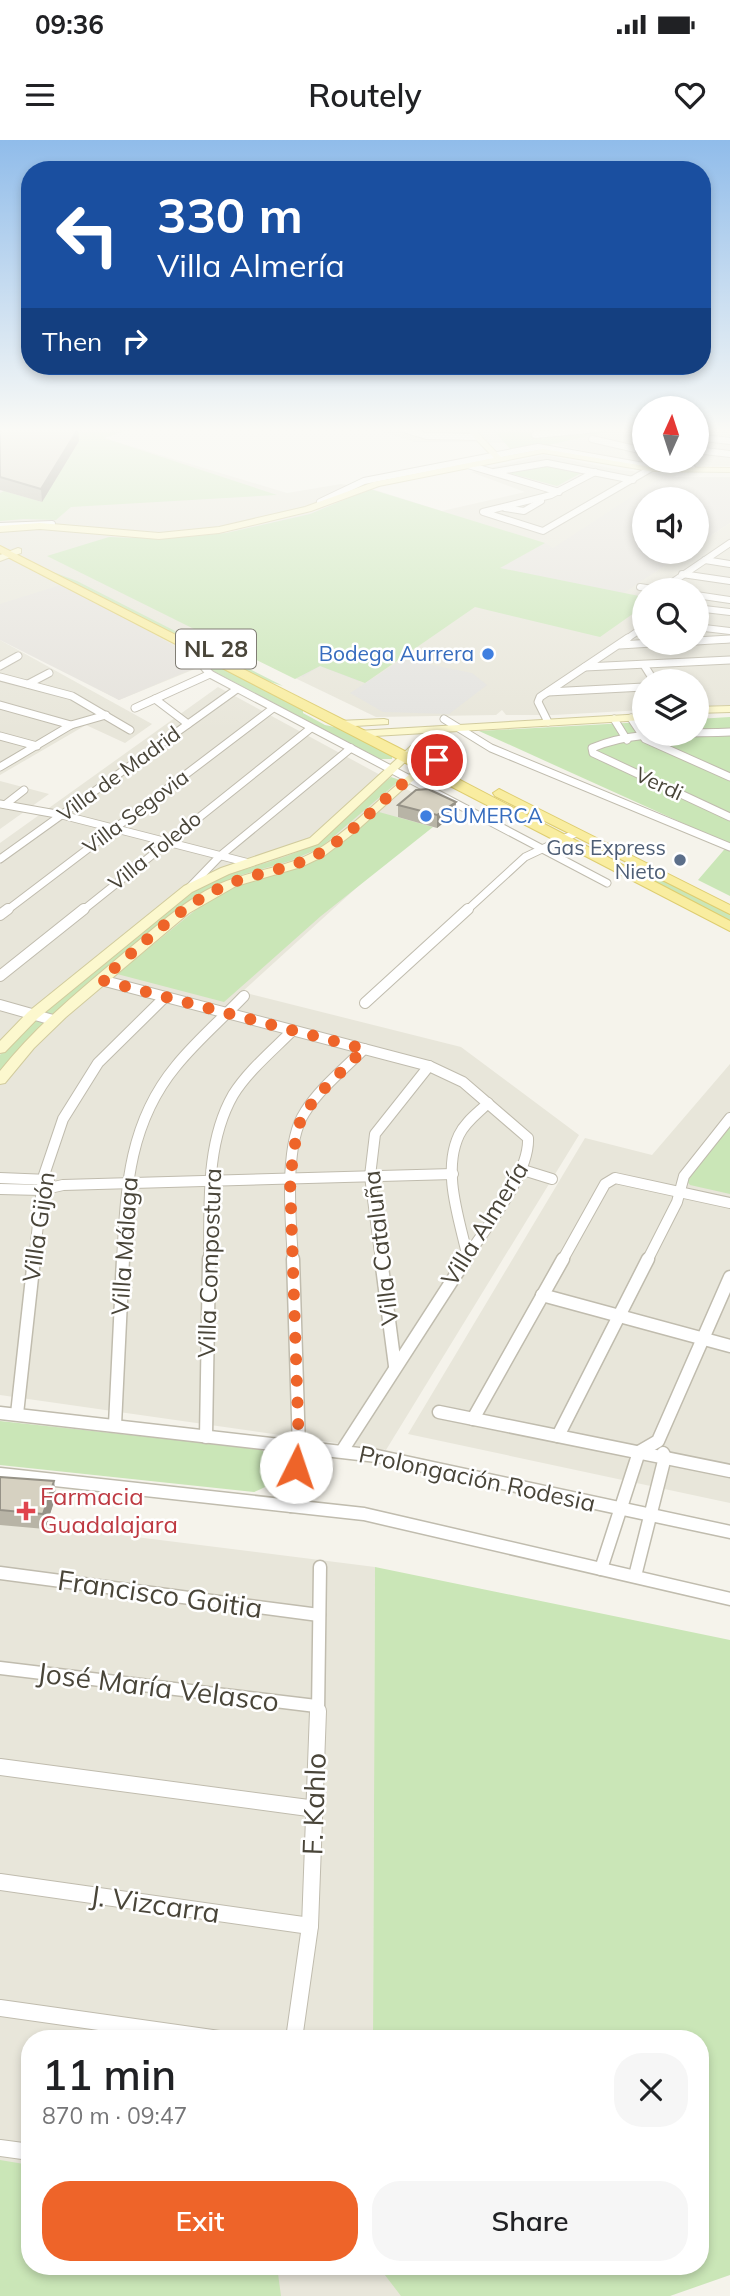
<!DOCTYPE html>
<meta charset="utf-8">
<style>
body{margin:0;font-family:Mulish,sans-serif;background:#f6f6f6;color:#202124;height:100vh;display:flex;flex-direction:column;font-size:26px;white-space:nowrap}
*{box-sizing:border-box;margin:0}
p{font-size:23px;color:#757577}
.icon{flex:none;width:38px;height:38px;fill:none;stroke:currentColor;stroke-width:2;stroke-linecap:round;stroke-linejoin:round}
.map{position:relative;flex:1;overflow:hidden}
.side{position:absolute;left:21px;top:1890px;width:688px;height:245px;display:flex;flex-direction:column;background:#fff;border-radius:28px;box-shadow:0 4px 10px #0003}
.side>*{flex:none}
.top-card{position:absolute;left:21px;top:21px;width:690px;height:214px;border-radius:28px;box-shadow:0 4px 10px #0003;background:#1a4fa0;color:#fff;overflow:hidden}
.needle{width:46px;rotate:3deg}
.controls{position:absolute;left:632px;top:256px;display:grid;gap:14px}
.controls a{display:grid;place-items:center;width:77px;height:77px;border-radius:50%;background:#fff;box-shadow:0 4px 10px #0003;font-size:35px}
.pin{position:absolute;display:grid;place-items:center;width:60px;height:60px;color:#fff;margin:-30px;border:4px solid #fff;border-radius:50%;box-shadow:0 2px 7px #0007}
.me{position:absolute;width:77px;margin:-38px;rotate:4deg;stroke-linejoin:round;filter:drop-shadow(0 0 5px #0008)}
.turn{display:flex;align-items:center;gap:24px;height:147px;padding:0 21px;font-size:32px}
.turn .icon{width:91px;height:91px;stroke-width:2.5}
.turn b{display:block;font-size:49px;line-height:60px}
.then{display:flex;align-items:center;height:66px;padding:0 21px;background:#0003;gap:14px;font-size:26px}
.round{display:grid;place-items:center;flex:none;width:74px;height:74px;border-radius:28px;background:#f6f6f6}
.overview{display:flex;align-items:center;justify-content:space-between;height:119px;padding:0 21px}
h1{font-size:42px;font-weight:600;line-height:52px}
.cta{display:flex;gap:14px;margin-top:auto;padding:14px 21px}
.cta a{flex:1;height:80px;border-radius:28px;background:#ee6429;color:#fff;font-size:28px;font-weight:600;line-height:80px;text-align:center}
.cta a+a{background:#f6f6f6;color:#202124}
.status{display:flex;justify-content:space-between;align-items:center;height:49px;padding:0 35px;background:#fff;direction:ltr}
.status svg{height:19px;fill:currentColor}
header{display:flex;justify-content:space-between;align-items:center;height:91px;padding:0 21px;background:#fff;font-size:32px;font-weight:600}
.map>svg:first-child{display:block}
.residential{fill:#e8e6da;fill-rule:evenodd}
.industrial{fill:#e5e2dc}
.green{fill:#cae6b7}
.parking{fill:#e4e3df}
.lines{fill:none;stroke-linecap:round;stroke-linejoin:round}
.street-far4-casing{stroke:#c0bcae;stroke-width:8}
.street-far3-casing{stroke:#c0bcae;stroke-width:9}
.street-far2-casing{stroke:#c0bcae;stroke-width:12}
.street-far1-casing{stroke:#c0bcae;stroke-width:15}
.street-casing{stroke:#c0bcae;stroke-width:18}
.secondary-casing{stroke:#d1cb9d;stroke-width:2}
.primary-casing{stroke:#decd70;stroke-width:2}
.street-far4{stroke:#fff;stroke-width:6}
.street-far3{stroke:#fff;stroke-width:7}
.street-far2{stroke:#fff;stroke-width:10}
.street-far1{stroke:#fff;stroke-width:12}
.street{stroke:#fff;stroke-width:16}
.secondary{fill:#fcf8ce;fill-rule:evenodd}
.primary{fill:#f9eda0;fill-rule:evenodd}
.wall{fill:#b8b4a6}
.shaded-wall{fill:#969287}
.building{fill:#d6d1c1;stroke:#969287;stroke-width:2}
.route{stroke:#ee6429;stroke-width:12;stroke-dasharray:0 21.6}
.shop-dot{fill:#3f7fe0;stroke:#fff;stroke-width:2.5}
.service-dot{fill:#5c6f8a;stroke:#fff;stroke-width:2.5}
.health-dot{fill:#e0444e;stroke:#fff;stroke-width:2.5}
.labels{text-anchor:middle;stroke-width:5;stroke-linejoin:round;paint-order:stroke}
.far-shop-label{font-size:21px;fill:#366cbe;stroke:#fff;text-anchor:end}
.far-street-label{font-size:21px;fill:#494539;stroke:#fff}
.far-service-label{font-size:21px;fill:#4e5e75;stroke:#fff;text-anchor:end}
.shield{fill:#fff;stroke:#807d74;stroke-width:2}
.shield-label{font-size:23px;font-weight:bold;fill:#494539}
.street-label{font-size:24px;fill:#494539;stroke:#fff}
.health-label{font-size:24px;fill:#be3a42;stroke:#fff;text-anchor:start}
.near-street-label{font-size:28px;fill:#494539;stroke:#fff}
</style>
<div class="status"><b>09:36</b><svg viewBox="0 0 49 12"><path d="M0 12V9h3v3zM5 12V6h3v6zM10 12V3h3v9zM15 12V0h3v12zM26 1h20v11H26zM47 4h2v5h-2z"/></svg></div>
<header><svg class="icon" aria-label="menu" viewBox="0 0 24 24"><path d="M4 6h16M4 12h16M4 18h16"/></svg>Routely<svg class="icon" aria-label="heart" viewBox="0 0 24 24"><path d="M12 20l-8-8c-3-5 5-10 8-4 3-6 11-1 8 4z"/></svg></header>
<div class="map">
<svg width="730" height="2156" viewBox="0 0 730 2156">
<rect width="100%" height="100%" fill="#f5f3eb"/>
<g class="residential">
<path d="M0,289h130l-26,9 183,55 54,-9 31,5 70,22 83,-19 -54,-20 73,-17 76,15 57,5 -4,2h57v42l-34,-20h-52v52l11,21 32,-21h9l1,-6 33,-22v182l-33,2 -1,-26h-52v29l-91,5h-47l-4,-5 -6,5 -120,2 -137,-66 -120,49 -119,-63zM644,450h52v52h-52z"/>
<path d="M375,289h269v31h52l1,-31h33v37l-80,-1 -97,-21 -39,9 -8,-10 -92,-1z"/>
<path d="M0,500l152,84 -27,19 -39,-18 -86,50z"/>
<path d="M218,547l225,122 -201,183 219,55 118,88 -193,315 -386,-55v-552z"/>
<path d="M0,641l49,13 -49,35z"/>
<path d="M730,924v439l-322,-69 177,-296 67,17z"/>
<path d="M0,1380l375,47 -2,472h-343v227h371l33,30h-434z"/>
</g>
<g class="industrial">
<path d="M662,337l68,1v45l-33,22 -1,-46h-52v52h43l-65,43 -98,-19 -166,106 -38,-15 -17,11 -57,-33 -110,-106h57l306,30 46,-25 8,5z"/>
<path d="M67,443l137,81 -85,36 -119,-60v-36z"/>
</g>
<g class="green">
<path d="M0,289h130l-26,9 173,57 -206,12 -15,13 -32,-1 -24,2v-28l4,-2 38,11 -42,-59z"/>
<path d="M492,289h126l-104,24z"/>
<path d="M548,323l37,8 -28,15 -52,-14z"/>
<path d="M370,349l175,54 -45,25 144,29v9l-44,31 -125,-30 -110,76 -45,-17 -25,13 -248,-123 62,-19 55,2 62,-6 84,-19z"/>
<path d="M53,432l24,9 206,105 -16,-5z"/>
<path d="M214,523l89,46v4l22,12 14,3 53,28v3h-12l-169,-89z"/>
<path d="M730,577v179l-32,-16 31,-36 -250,-113 165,-9v11h52l1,-14z"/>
<path d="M391,637l9,3 -80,68 -30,13 -49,14 -49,23 -148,126 -44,48v-17l27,-29 171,-139c36,-18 76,-23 112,-41z"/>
<path d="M379,672l54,15 -112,89 -97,86 -107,-28 103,-84 109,-37z"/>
<path d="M631,723l99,50v9l-107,-57z"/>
<path d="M730,983v71l-40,-9 -4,-5z"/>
<path d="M0,1281l260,28 15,11c6,19 -5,26 -21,32l-254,-27z"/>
<path d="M375,1427l355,73v635l-60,21h-269l-23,-30h322v-227h-327z"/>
<path d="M0,2020l30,5v101h247l4,30h-281z"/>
</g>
<path class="parking" d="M403,519l69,14 15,12 -38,29 -66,-2 -33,-19z"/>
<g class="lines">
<defs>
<g id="street-far4">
<path d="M403,289l23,7 51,1"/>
<path d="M636,289l8,1"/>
<path d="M535,295l63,-6"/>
<path d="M696,297l34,4"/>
<path d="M592,299l52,12"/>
<path d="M696,310l34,4"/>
<path d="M468,325l91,27"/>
<path d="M494,332l53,-9 86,17"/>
<path d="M595,332l-44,23 -68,17 60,19 107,-62"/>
<path d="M320,362l44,-21 174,-34 100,18 54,3"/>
<path d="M505,368l19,3 17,-10"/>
<path d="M0,386l52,-2"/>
<path d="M705,420l25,4"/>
<path d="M682,434l48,7"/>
<path d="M640,447l19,3"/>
<path d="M661,450l69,-47"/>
<path d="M696,455l34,5"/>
<path d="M696,468l34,4"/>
<path d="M696,487l34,4"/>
<path d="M625,500l19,-13"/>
<path d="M719,500l11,-1"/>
</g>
<g id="street-far3">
<path d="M696,501l34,-2"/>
<path d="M620,505l48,-3"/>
<path d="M644,525l10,16"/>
<path d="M0,526l18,-10"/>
<path d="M585,527l145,-7"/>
<path d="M210,534l397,209"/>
<path d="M0,537l72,19 58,34"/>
<path d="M28,544l21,-11"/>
<path d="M548,552l96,-5"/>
<path d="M155,559l33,25"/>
<path d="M0,565l71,20"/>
<path d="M135,568l75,-34 -6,-7 5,-9"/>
<path d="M631,578l14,21 85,38"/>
<path d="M444,579l47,29 239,99"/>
<path d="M614,579l13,21"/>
<path d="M548,582l-10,-20 2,-5 88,-59"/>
<path d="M730,592c-45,2 -96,-2 -138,16l1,5 137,64"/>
<path d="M0,596l37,10"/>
<path d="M0,627l71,-42 35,-10"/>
<path d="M0,664l62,11 187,48"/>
<path d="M6,664l18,-14"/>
<path d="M0,719l237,-170"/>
<path d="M190,747l30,-31 131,-108"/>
<path d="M6,771l266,-202"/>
<path d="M82,771l229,-183"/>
<path d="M466,771l59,-54 51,-24"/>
</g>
<g id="street-far2">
<path d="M0,775l8,-6"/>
<path d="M0,836l84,-67"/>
<path d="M101,840l328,86 34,16 65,56c2,36 -43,91 -64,123"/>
<path d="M365,863l103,-94"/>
<path d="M0,865l53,15"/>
<path d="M523,1030l29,9"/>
<path d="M0,1038l49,2"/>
<path d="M0,1049l41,1 22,-5 390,-11"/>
<path d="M467,1114c-8,-36 -25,-83 -8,-119 6,-13 19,-22 29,-32"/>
<path d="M34,1121l9,-83 20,-59 35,-56 67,-66"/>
<path d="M122,1121c4,-71 6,-137 54,-195 20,-25 46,-47 68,-70"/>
<path d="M209,1121c1,-55 -4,-117 24,-166 15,-24 39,-44 59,-64"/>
<path d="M293,1121c-2,-39 -10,-116 12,-149 15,-24 39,-43 59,-63"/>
<path d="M381,1121l-11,-85 5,-42 54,-68"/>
<path d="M562,1121l43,-77 10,-6 115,25"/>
<path d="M647,1121l30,-59 7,-26 46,-58"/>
</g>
<g id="street-far1">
<path d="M381,1119l14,107"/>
<path d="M542,1155l188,51"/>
<path d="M439,1272l291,59"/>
<path d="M0,1273l377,43 353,76"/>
<path d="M17,1274l17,-155"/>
<path d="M473,1279l90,-160"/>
<path d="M115,1285l8,-166"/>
<path d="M558,1296l90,-177"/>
<path d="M206,1297l3,-178"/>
<path d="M342,1311l124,-192"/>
<path d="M0,1334l364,40 366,85"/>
<path d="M291,1366l8,-58 -6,-189"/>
<path d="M601,1429l38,-117 19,-11 72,-164"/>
<path d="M0,1433l319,42"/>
<path d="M635,1436l30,-119 -2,-4"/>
<path d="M0,1528l316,38"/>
<path d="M318,1573l2,-146"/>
</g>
<g id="street">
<path d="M0,1627l316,42"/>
<path d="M0,1742l310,44"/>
<path d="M0,1868l219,31"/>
<path d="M294,1899l16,-113 8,-215"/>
<path d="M0,2008l30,4"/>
</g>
<g id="secondary">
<path d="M466,289h8l27,28 42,-8 107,18 80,1v4l-80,-1 -107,-18 -164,33 -68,25 -92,22 -60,6 -119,-10 -40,3v-6l40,-3 119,10 60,-6 86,-20 69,-25 120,-24z"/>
<path d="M18,408l3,1v4l-21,8v-6z"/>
<path d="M730,566v6l-34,1v-6z"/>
<path d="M644,574v6l-287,17 -5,-3 5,-3z"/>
<path d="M384,579l4,1v4l-50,3 -5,-3 5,-3z"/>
<path d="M411,606l9,2 -102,96 -89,30 -37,18 -154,126 -33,34 -5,1v-12l28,-29 156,-126 37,-18 89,-30z"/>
<path d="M433,618l9,2 -32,23 -56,50 -30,23 -23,11 -65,19 -47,27 -123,104 -32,31 -29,35 -5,1v-13c38,-48 85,-85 131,-124 27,-22 54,-47 86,-62 32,-15 69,-16 100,-35 42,-26 74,-66 116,-92z"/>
</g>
<g id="primary">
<path d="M0,406l397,201 333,174v10l-730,-378z"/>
<path d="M499,649l231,116v9l-235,-118 -2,-3z"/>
</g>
</defs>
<use href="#street-far4" class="street-far4-casing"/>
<use href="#street-far3" class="street-far3-casing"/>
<use href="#street-far2" class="street-far2-casing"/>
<use href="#street-far1" class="street-far1-casing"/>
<use href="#street" class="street-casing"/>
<use href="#secondary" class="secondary-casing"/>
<use href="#primary" class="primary-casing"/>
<use href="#street-far4" class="street-far4"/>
<use href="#street-far3" class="street-far3"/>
<use href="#street-far2" class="street-far2"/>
<use href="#street-far1" class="street-far1"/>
<use href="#street" class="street"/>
<use href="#secondary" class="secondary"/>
<use href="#primary" class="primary"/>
</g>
<g class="wall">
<path d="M78,289l1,12 -37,61 -42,-12v-60z"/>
<path d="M398,665l57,9 -18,14 -39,-11z"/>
<path d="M0,1337l56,19 -11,33 -45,-4z"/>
</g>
<g class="shaded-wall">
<path d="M78,289l1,12 -37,61 -1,-13z"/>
<path d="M456,662l-1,12 -18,14v-13z"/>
<path d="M54,1341l2,15 -11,33 -2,-15z"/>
</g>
<g class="building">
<path d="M1,289h77l-37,60 -41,-12v-47z"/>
<path d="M428,649l28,13 -19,13 -39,-10 18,-15z"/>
<path d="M0,1337l54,4 -11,33 -43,-4z"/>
</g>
<linearGradient id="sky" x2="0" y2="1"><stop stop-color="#90bcea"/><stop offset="0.49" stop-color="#fafaf6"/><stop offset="1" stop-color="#fafaf6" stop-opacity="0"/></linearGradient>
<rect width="730" height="591" fill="url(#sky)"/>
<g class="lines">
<path class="route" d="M296,1327l3,-19 -9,-269 7,-49 7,-17 19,-23 41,-41 -263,-69c38,-32 77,-73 123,-94 30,-14 68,-16 96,-33 43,-26 73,-69 117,-93"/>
</g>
<g class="shop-dot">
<circle cx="488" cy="514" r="7"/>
<circle cx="426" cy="676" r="7"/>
</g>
<circle class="service-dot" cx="680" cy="720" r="7"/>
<path class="health-dot" d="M22.5 1360.5h7v7h7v7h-7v7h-7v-7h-7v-7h7z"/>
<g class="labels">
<g class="far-shop-label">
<text x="474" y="521">Bodega Aurrera</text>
<text x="440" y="683" text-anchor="start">SUMERCA</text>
</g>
<g class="far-street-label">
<text transform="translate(119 634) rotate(-36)" y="7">Villa de Madrid</text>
<text transform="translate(659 644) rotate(25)" y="7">Verdi</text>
<text transform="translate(136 672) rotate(-37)" y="7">Villa Segovia</text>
<text transform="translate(155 711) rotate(-39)" y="7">Villa Toledo</text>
</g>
<g class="far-service-label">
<text x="666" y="715">Gas Express<tspan x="666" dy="24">Nieto</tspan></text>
</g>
<rect class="shield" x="176" y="489.5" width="80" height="39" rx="5"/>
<g class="shield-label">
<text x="216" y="517">NL 28</text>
</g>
<g class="street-label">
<text transform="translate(485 1084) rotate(-58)" y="8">Villa Almería</text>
<text transform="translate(39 1087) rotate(-82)" y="8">Villa Gijón</text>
<text transform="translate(125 1106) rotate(-86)" y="8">Villa Málaga</text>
<text transform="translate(381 1108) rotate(-97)" y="8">Villa Cataluña</text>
<text transform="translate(210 1123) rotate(-88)" y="8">Villa Compostura</text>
<text transform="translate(477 1339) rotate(12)" y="8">Prolongación Rodesia</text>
</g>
<g class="health-label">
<text x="40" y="1365">Farmacia<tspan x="40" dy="28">Guadalajara</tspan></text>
</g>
<g class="near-street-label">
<text transform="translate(160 1454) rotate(8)" y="10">Francisco Goitia</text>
<text transform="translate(158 1547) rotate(7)" y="10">José María Velasco</text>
<text transform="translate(314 1664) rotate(-88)" y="10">F. Kahlo</text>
<text transform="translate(155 1764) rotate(8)" y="10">J. Vizcarra</text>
</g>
</g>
</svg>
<div class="controls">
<a><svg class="needle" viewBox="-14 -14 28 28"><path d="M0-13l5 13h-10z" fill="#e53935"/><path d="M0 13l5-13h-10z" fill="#757577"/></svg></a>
<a><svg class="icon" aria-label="sound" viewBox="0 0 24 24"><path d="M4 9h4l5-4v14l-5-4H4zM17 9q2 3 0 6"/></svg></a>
<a><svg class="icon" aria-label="search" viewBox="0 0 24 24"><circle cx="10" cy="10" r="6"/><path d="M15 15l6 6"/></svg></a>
<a><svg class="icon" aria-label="layers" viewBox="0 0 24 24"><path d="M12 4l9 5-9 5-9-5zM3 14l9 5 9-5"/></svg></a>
</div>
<div class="pin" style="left:437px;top:620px;background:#d93025"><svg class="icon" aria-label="arrive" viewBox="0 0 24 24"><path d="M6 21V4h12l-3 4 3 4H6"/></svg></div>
<svg class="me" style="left:296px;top:1327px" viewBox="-20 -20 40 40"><circle r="19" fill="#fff"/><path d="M0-13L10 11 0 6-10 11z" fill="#ee6429"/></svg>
<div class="top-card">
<div class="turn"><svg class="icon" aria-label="left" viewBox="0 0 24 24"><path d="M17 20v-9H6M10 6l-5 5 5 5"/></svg><div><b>330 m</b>Villa Almería</div></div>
<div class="then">Then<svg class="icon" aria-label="right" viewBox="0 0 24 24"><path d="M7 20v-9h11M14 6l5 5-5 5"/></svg></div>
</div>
<section class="side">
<div class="overview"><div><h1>11 min</h1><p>870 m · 09:47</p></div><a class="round"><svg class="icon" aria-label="close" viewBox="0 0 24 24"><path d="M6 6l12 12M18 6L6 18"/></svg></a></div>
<div class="cta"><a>Exit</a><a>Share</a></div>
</section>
</div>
